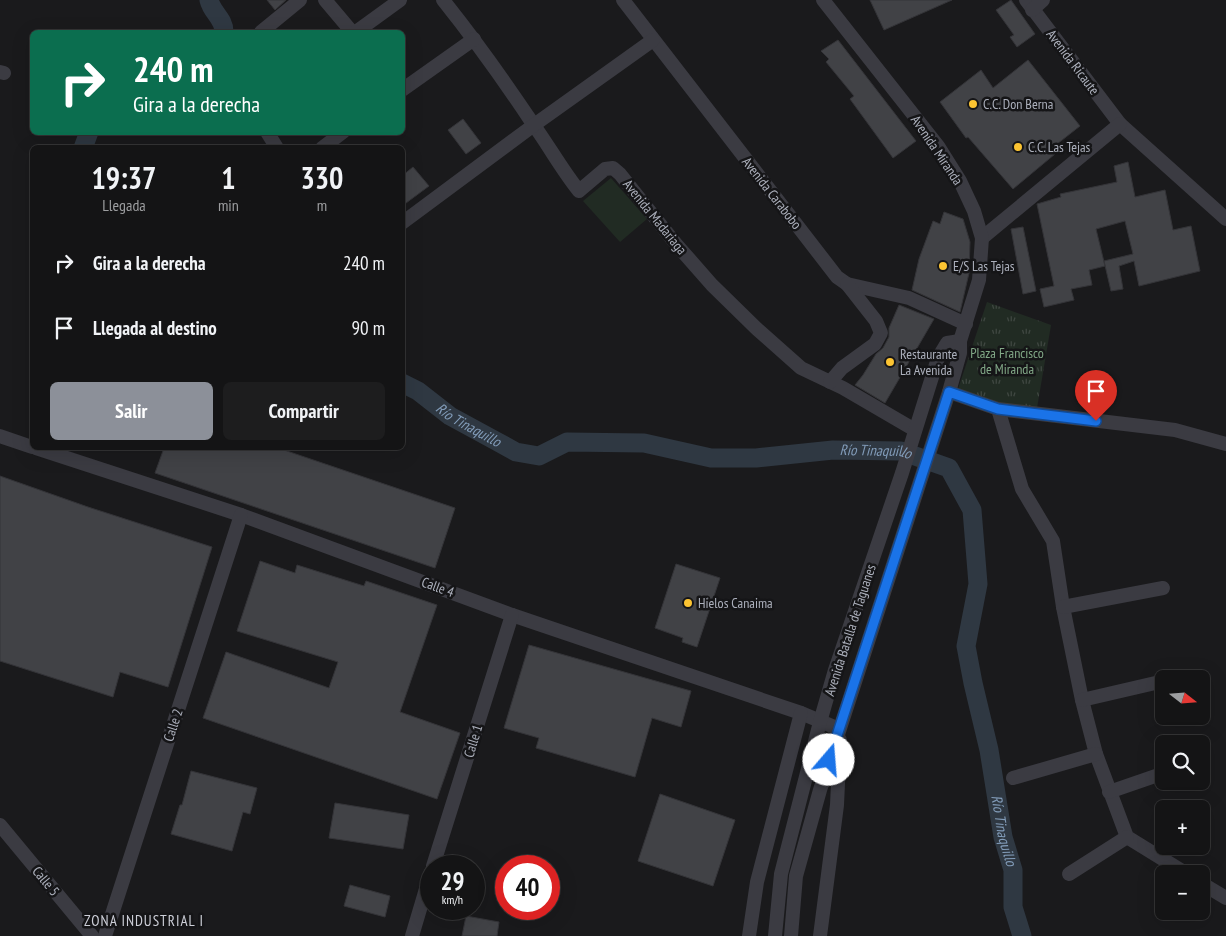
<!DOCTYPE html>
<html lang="es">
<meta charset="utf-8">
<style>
body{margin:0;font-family:"PT Sans Narrow",sans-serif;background:#1d1d1e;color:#f1f3f6;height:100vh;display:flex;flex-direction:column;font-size:19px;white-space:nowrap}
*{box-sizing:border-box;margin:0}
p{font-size:16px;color:#9d9ea0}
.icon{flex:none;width:28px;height:28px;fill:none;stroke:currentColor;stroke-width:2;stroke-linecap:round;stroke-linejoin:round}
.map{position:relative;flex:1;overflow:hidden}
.drawer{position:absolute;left:30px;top:145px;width:375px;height:305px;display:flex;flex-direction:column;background:#141415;border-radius:8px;box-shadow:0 5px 20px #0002,0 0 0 1px #333334}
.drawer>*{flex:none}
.top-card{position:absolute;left:30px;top:30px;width:375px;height:105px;border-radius:8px;box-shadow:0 5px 20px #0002,0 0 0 1px #333334;background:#0b6e4f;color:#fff;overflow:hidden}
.needle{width:32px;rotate:107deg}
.controls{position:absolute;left:1155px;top:670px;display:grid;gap:10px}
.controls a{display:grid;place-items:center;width:55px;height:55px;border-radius:8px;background:#141415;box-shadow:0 5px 20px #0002,0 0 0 1px #333334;font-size:25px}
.speed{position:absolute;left:420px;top:855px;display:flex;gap:10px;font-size:25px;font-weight:700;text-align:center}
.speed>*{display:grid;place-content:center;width:65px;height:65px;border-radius:50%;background:#141415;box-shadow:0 5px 20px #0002,0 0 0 1px #333334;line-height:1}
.speed small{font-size:12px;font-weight:400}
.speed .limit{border:8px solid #d22;background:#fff;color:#111}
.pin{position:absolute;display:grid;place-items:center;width:42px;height:42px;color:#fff;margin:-51px -21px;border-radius:50% 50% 50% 0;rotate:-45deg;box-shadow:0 0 5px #0007}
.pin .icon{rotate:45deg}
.me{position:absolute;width:55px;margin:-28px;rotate:18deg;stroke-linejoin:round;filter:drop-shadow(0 0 4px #0008)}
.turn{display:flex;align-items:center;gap:18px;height:105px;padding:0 20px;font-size:22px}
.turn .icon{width:65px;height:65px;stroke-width:2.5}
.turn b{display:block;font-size:35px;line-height:42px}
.eta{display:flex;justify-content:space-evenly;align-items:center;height:85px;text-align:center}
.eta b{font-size:30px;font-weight:700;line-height:35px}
.action{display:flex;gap:10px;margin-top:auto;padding:10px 20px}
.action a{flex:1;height:58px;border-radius:8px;background:#8c9099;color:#fff;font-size:20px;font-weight:700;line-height:58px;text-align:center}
.action a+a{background:#1d1d1e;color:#f1f3f6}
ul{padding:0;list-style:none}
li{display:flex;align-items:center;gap:15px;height:65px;padding:0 20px}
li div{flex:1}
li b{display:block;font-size:19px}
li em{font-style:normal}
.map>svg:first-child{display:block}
.grass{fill:url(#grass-tufts)}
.garden{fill:#212b23}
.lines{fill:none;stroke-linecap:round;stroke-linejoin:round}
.river{stroke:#2f3842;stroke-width:19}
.building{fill:#414246;stroke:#343438}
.minor{stroke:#3b3b42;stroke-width:14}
.route-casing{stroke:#114b97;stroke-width:12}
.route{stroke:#1a73e8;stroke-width:9}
.poi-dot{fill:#fcc432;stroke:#151517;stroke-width:2}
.labels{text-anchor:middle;stroke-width:5;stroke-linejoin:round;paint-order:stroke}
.street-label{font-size:14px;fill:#acb0bc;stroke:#151517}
.poi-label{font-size:14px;fill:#acb0bc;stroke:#151517;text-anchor:start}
.park-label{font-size:14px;fill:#82a887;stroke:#151517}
.water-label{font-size:15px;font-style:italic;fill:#829cb9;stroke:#151517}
.neighbourhood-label{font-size:15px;letter-spacing:1px;fill:#cdcfd8;stroke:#151517}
</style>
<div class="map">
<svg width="1226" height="936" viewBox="0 0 1226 936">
<defs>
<pattern id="grass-tufts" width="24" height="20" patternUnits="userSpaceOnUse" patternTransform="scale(1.25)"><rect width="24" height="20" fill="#212b23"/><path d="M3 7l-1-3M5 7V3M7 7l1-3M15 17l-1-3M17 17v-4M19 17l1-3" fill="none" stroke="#3f4741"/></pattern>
</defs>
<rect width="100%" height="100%" fill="#1a1a1c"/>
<path class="grass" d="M987,302l64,23 -14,83 -41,-4 -38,-15z"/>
<path class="garden" d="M611,178l36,41 -27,23 -37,-41z"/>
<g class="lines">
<g class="river">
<path d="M209,0c3,13 15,18 15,32"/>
<path d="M83,148l6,-16"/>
<path id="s1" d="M402,383l16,8 32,25 46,25 20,11 23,4 28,-14 77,1 67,15h45l77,-8 68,1 48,17 23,42 6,74 -12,62 7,37 16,67 14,87 10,33v37l9,29"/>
</g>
</g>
<g class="building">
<path d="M267,0h19l-11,10z"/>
<path d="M870,0h82l-68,30z"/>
<path d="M1011,0l24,34 -18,13 -7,-10 4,-2 -18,-25z"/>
<path d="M838,40l78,101 -23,17 -43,-59 4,-3 -28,-34 3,-3 -8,-8z"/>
<path d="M1028,60l52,66 -23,18 4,5 -48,40 -45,-52 -2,1 -26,-36 41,-32 12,18z"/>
<path d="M463,119l18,24 -15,11 -18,-24z"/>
<path d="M1128,162l7,35 30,-7 8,40 18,-4 9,45 -61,15 -5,-25 -15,5 4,23 -12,2 -7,-30 29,-7 -8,-33 -29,8 9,37 -16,4 3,15 -21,4 3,11 -30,7 -4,-18 14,-3 -17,-82 24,-7 -1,-3 57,-12 -3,-16z"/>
<path d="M413,167l16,19 -27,20v-30z"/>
<path d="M944,212l19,7 7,23 -1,31 -9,39 -48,-22 7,-31 14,-38 7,3z"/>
<path d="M1023,227l13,64 -13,3 -12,-65z"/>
<path d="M899,305l35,14 -49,84 -30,-18 8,-10 13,-21 7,-6 6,-11v-9z"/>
<path d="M164,448h114l177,60 -20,60 -280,-95z"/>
<path d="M0,476l88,31 124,40 -44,140 -48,-15 -7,25 -113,-36z"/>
<path d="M260,561l35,12 2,-8 67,21 2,-5 71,24 -37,107 60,21 -23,66 -234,-81 23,-66 103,36 9,-26 -101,-31z"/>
<path d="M676,564l44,14 -23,69 -15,-5 1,-4 -28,-10z"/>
<path d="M529,645l162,46 -10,36 -29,-9 -17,59 -99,-29 3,-10 -35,-10z"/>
<path d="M191,771l66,17 -7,26 -7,-2 -11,39 -61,-17 9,-29h2z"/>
<path d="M660,794l75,26 -22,66 -75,-25z"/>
<path d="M335,803l74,12 -6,34 -74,-11z"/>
<path d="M350,885l40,11 -5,21 -41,-11z"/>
<path d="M466,916l33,6 -2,14h-35z"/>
</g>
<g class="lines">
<g class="minor">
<path d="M325,0l27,32"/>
<path d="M443,0c32,40 62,82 90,124 16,22 29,46 46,67l26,-22 8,-1 7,6 56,70 36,41 45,44 44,39 42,20 72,42"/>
<path d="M623,0l214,277 10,7 62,14 57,26"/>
<path d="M1026,0l94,124 106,95"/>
<path d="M1032,10l11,-10"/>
<path d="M261,32l39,-32"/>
<path d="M356,32l44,-32"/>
<path d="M0,72l4,1"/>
<path d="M402,90l72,-51"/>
<path d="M267,132l10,16"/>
<path d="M322,148l21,-16"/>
<path d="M402,223l132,-98 119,-85"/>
<path d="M982,238l138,-114"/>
<path d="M830,382l12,-14 33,-24 6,-11 -5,-12 -29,-37"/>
<path d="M949,392l49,17 24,80 31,52 10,66 19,93 14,54 31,83 60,37"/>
<path d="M998,409l177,21 51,14"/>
<path d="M0,436l32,11"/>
<path d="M36,448l205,67 271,100 289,98 38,16"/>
<path d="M1063,607l100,-19"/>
<path d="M1082,700l82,-19"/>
<path d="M1013,778l83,-24"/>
<path d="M1109,792l55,-19"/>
<path d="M0,825l92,111"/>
<path d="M433,866l79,-251"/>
<path d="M1069,874l58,-37"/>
<path d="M1201,883l25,15"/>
<path d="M105,936l136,-421"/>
<path d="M412,936l19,-64"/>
<path d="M749,936l8,-54 44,-169"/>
<path d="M775,936l6,-62 39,-152 15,-52 67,-197 36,-115 9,-15 13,-2"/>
<path d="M791,936l5,-60 24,-86 129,-398 11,-39v-12l19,-61 3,-42 -8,-27 -14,-30 -22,-35 -115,-146"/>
<path d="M820,936l17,-131 3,-65"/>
</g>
</g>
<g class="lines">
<defs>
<path id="route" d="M829,760l120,-368 49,17 98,12"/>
</defs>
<use href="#route" class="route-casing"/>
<use href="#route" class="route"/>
</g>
<g class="poi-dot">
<circle cx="973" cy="104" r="5"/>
<circle cx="1018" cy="147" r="5"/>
<circle cx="943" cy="266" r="5"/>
<circle cx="890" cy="362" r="5"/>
<circle cx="688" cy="603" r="5"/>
</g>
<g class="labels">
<g class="street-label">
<text transform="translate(1073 62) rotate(53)" y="5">Avenida Ricaute</text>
<text transform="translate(937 150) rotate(56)" y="5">Avenida Miranda</text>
<text transform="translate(772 193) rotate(52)" y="5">Avenida Carabobo</text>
<text transform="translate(655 217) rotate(51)" y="5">Avenida Madariaga</text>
<text transform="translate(438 587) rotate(20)" y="5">Calle 4</text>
<text transform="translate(850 630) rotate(-72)" y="5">Avenida Batalla de Taguanes</text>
<text transform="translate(173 725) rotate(-72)" y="5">Calle 2</text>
<text transform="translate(473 741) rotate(-73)" y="5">Calle 1</text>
<text transform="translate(46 881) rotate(50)" y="5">Calle 5</text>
</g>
<g class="poi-label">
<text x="983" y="109">C.C. Don Berna</text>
<text x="1028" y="152">C.C. Las Tejas</text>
<text x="953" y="271">E/S Las Tejas</text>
<text x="900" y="359">Restaurante<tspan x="900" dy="16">La Avenida</tspan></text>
<text x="698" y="608">Hielos Canaima</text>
</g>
<g class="park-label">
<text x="1007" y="358">Plaza Francisco<tspan x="1007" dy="16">de Miranda</tspan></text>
</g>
<g class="water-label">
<text dy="5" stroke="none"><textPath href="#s1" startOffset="79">Río Tinaquillo</textPath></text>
<text dy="5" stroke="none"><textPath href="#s1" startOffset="499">Río Tinaquillo</textPath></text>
<text dy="5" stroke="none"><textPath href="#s1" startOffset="949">Río Tinaquillo</textPath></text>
</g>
<g class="neighbourhood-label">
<text x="144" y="926">ZONA INDUSTRIAL I</text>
</g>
</g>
</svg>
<div class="controls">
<a><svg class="needle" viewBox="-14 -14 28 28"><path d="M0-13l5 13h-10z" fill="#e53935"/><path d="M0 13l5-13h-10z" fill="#9d9ea0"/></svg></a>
<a><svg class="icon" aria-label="search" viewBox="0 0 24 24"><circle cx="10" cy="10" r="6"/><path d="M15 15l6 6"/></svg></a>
<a>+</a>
<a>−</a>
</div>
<div class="speed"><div>29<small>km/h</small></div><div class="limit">40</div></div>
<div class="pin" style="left:1096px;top:421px;background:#d93025"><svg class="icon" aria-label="arrive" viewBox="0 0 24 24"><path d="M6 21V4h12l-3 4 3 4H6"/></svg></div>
<svg class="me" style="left:829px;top:760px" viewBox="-20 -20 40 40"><circle r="19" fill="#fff"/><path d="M0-13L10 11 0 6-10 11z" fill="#1a73e8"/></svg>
<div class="top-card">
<div class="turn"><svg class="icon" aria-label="right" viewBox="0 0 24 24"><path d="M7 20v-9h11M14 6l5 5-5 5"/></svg><div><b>240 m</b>Gira a la derecha</div></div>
</div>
<section class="drawer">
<div class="eta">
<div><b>19:37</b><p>Llegada</p></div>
<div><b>1</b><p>min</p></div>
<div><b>330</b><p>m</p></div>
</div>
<ul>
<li><svg class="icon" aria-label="right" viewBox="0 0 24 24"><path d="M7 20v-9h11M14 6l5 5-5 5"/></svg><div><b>Gira a la derecha</b></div><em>240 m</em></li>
<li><svg class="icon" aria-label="arrive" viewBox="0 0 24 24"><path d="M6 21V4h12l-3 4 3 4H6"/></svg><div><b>Llegada al destino</b></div><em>90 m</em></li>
</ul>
<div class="action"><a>Salir</a><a>Compartir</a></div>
</section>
</div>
